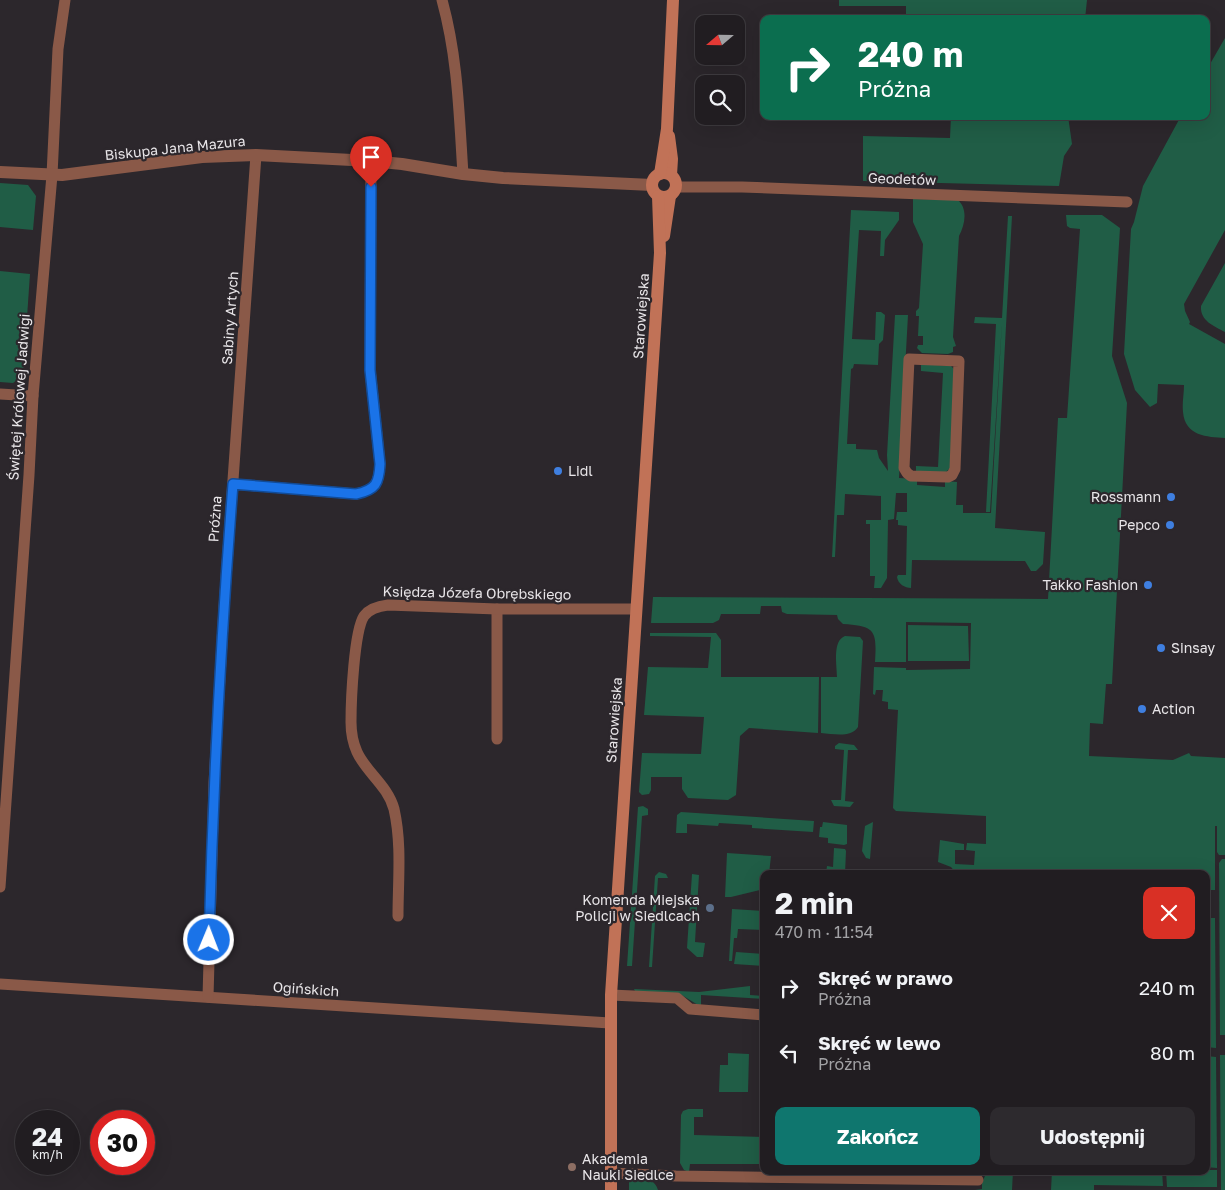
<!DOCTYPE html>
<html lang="pl">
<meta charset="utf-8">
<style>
body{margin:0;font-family:"Golos Text",sans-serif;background:#2d2a2e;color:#f1f3f6;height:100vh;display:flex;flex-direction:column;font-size:19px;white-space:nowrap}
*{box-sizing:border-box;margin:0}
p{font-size:16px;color:#a2a2a5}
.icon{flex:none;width:28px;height:28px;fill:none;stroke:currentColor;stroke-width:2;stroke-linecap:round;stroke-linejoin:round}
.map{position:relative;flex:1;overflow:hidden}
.drawer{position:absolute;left:760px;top:870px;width:450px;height:305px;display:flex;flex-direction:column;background:#211d21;border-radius:10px;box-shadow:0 5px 20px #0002,0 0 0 1px #3e3b3f}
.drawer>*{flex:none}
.hud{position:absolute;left:760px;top:15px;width:450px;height:105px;border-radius:10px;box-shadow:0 5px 20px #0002,0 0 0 1px #3e3b3f;background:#0b6e4f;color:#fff;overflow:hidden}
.needle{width:32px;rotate:250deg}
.controls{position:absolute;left:695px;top:15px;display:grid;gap:10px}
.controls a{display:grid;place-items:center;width:50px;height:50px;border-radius:10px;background:#211d21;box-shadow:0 5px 20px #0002,0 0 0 1px #3e3b3f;font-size:25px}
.speed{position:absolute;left:15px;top:1110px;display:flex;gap:10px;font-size:25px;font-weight:700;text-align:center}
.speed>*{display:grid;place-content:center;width:65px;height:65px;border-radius:50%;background:#211d21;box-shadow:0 5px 20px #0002,0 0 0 1px #3e3b3f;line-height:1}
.speed small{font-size:12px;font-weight:400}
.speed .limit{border:8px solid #d22;background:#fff;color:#111}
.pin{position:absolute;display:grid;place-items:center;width:42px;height:42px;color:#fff;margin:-51px -21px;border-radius:50% 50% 50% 0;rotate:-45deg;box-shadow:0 0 5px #0007}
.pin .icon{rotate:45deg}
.me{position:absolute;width:55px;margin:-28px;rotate:1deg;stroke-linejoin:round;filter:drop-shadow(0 0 4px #0008)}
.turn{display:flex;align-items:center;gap:18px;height:105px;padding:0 15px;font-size:22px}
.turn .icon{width:65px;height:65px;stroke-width:2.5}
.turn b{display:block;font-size:35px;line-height:42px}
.round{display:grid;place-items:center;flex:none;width:52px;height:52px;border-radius:10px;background:#2d2a2e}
.headline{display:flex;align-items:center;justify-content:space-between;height:85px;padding:0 15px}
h1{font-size:30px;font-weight:700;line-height:38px}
.primary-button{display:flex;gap:10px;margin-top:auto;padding:10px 15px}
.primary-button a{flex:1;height:58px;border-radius:10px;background:#0f766e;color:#fff;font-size:20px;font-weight:700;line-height:58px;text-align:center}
.primary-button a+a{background:#2d2a2e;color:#f1f3f6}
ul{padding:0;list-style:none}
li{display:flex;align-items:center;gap:15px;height:65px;padding:0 15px}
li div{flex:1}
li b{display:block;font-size:19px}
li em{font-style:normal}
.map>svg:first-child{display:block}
.green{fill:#205d46}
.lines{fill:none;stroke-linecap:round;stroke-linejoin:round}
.minor{stroke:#8a5948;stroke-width:11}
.tertiary{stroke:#8a5948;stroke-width:12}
.secondary{stroke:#c17257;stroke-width:12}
.route-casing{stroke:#114b97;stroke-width:12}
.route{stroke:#1a73e8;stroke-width:9}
.shop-dot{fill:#3f7fe0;stroke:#2c272c;stroke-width:2}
.service-dot{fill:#5c6f8a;stroke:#2c272c;stroke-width:2}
.education-dot{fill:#8d6e63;stroke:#2c272c;stroke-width:2}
.labels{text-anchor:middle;stroke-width:4.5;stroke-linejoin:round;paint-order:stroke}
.street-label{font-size:14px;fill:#e8e5e8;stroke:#2c272c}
.poi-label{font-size:14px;fill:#e8e5e8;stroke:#2c272c;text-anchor:start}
</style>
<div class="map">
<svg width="1225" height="1190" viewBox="0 0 1225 1190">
<rect width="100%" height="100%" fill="#2c272c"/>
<g class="green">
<path d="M839,0h248l-2,19h-179v-13h-67z"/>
<path d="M1225,38v192l-41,74 1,7 5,11 -1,2 36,20v94c-18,-1 -40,-2 -42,-26 -1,-9 1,-18 1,-27l-26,-1 -1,19 -7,4 -15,-17 -11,-36 7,-125 3,-7 9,-36 38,-70h25v-45z"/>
<path d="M951,116h117l4,28 -8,12 -5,30 -196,-5v-45l87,2z"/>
<path d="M0,183l28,2 8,11 -3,34 -33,-3z"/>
<path d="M913,199l45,1c10,9 7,25 1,36l-6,101 3,9 -3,1v5l-5,2 -26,-1 -5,-5 1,-3h5v-9h-5l1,-20h-3v-5l3,-3 4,-64 -10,-22z"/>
<path d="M851,210l48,2v8l-14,20 -1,16h-4l1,-25 -22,-1 -7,109 23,1 1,-28h5l4,3 -2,25 -4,4 -1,21 -24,-1 -1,4 -2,1 -4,75h9v5l21,1 2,8 9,13 -1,-16 8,-140h13l-9,163 18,1v6l28,2v-6l12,1 -1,23h7v8h28l11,-191 -12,190h-4l10,-188 -22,-1 1,-6 27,1 6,-102h4l-17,312 50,4 -2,32 -7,7h-5l-6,-10 -113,-1 -1,28c-6,0 -13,-4 -14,-11l1,-2h8l1,-49 -9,-1v-5h-2l1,-8h10v-19h-11l-2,26 -6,1 -1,58 -6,10h-7l1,-12h-5v-52h-4v-4h15v-24l-36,-2 -1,21h-7l-2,42h-3z"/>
<path d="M1066,215h36l18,13 -8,128 15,47 -15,281h-6l-3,40 -13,-1 -1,33 84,4 16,-7 2,3 34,2v97h-6l-2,-3v-26h-2v64h-7v28h7l1,130 -10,-1v-173h-249l-6,-7 -13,-5 2,-22 24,4v6h-9v14l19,1 1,-14 -9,-1 1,-7 19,1v-28l-90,-5 -3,-3 5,-98 -10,-1v-7l-6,-1 1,-11h-7l-1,5 -2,-1 1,-27 32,1v2l64,-1 1,-46 -65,-1v40h-31c2,-32 0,-36 -32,-38l-5,-5 -1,-4 -50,-1 -5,-2 -1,-6h-20l-1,8h-39l-2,6 -6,3h-62l2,-26 395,2 10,-181h9l13,-189 -10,-1 -3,-2z"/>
<path d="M1225,263v69c-11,-6 -25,-11 -24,-26z"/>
<path d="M0,271l30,3 -7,101 -10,8 -13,-1z"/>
<path d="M921,364l30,2 3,3 -3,98 -6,6 -29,-2v-5l22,1 5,-94 -22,-2z"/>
<path d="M908,625l60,1 1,35h-61z"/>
<path d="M650,633h66l5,7v37h98l-1,56 -69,-5 -9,8 -4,59 -8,5 -40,-2 -6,-9v-12h-31v13l-2,4 -7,1 -3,-3 3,-39 59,1 3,-37 -60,-2 4,-48 60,1 3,-31 -61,-1z"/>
<path d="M845,636l15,1 3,4 -5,86c-7,11 -24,7 -37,6v-56h16c0,-12 -5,-36 8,-41z"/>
<path d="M839,743l15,2 4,5h-10l-3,51 9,1 -4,5 -16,-1 -3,-6h10l3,-50 -9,-1v-3z"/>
<path d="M643,806l5,3v6l-6,1 -10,150h-5l11,-159z"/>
<path d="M681,812l133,9 -1,11 -61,-4v-3l-33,-2 -1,3 -31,-2v9h-11l1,-18z"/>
<path d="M823,822l24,3v19l-3,1 -16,-2v-5l-9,-1 1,-10h2z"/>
<path d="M873,822l-3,37 -4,-1 -4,-7 3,-25z"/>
<path d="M834,848l11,1 1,2 -1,23h-19l1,-8 6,1z"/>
<path d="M727,853l44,3 -2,18h-5v15l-33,8h-6z"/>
<path d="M1222,859h3v176h-5l-1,-172z"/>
<path d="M659,872l7,2 2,4h-10l-6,89h-3l6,-91z"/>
<path d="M692,874l7,1 -4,67 10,1 -2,14h-6l-10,-9z"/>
<path d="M732,909l32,2v19l-26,-1 -1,9h-3l-2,23h-3z"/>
<path d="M736,952l28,2v12l-30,-2z"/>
<path d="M750,986v9l14,1v3l-63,-4v10h-3l-18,-11 -45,-3 -1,-2 65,3z"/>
<path d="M728,1053l21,1 -1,38h-29l1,-27h8z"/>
<path d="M1220,1055h5v135h-4z"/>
<path d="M1206,1056l10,1 1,111 -11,-1z"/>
<path d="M688,1109h15v8h-9v18l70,2v27h-74l-1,8 -5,-2 -4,-7 1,-48 2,-4z"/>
<path d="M1206,1170h11v17h-50l-1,-16h14l1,4h18v-4z"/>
<path d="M987,1171h26l-1,19h-37l7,-1v-6z"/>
<path d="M1052,1171l35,2v-2h75l1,15 -69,-1v5h-43z"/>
<path d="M629,1179c12,0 25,-3 29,11h-29z"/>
</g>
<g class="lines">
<g class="minor">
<path d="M442,0c16,58 17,114 21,174"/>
<path d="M677,187h65l385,15"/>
<path d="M909,359l50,2 -4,108 -3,6 -4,2 -37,-1 -4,-3 -3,-5z"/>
<path d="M0,394l33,2"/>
<path d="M233,484l123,10c20,-4 23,-11 24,-30l-10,-95 1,-208"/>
<path d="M497,739v-130"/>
<path d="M0,887l29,-412 4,-79 19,-221 6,-126 7,-49"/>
<path d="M398,916c0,-35 4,-72 -4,-107 -6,-23 -28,-37 -37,-57 -4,-9 -6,-21 -6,-30 0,-21 3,-91 13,-106 6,-8 15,-10 24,-11l109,4h139"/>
<path d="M0,984l610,39"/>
<path d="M611,995l66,3 13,11 74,6"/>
<path d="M208,997l6,-214 10,-176 32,-452"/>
<path d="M611,1173l65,3 302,4"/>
</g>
<path class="tertiary" d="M0,172l62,3 140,-18 54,-2 115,6 31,3 61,10 40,4 149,7"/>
<g class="secondary">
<path d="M669,136l3,23 -1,16"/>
<circle cx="664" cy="185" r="12"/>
<path d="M660,174l7,-45 6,-129"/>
<path d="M664,236l6,-40"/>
<path d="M611,1190v-195l49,-742 -2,-57"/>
</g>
</g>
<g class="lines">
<defs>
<path id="route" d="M209,940c4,-152 12,-304 24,-456l123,10c20,-4 23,-11 24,-30l-10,-94 1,-183"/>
</defs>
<use href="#route" class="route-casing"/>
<use href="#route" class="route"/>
</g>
<g class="shop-dot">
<circle cx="558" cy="471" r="5"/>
<circle cx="1171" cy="497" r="5"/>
<circle cx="1170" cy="525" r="5"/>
<circle cx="1148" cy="585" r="5"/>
<circle cx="1161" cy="648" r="5"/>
<circle cx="1142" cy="709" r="5"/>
</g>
<circle class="service-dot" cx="710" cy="908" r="5"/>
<circle class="education-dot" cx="572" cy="1167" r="5"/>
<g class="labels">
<g class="street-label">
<text transform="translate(175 148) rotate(-6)" y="5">Biskupa Jana Mazura</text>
<text transform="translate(902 179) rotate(2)" y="5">Geodetów</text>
<text transform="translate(641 316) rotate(-86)" y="5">Starowiejska</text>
<text transform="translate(230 318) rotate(-86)" y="5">Sabiny Artych</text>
<text transform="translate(19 397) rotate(-86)" y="5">Świętej Królowej Jadwigi</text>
<text transform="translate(215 519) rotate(-86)" y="5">Próżna</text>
<text transform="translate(477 593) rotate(1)" y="5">Księdza Józefa Obrębskiego</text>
<text transform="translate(614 720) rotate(-86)" y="5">Starowiejska</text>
<text transform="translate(306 989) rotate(4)" y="5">Ogińskich</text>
</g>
<g class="poi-label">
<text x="568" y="476">Lidl</text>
<text x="1161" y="502" text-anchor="end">Rossmann</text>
<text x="1160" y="530" text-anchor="end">Pepco</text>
<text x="1138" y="590" text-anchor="end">Takko Fashion</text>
<text x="1171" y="653">Sinsay</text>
<text x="1152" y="714">Action</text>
<text x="700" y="905" text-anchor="end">Komenda Miejska<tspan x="700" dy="16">Policji w Siedlcach</tspan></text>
<text x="582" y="1164">Akademia<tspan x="582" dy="16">Nauki Siedlce</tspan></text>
</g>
</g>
</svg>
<div class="controls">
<a><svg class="needle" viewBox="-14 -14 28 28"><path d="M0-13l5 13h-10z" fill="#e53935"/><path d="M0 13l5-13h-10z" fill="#a2a2a5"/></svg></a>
<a><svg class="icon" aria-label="search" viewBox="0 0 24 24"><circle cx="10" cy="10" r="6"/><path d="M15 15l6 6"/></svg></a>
</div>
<div class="speed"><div>24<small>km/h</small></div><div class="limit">30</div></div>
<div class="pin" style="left:371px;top:187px;background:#d93025"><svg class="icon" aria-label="arrive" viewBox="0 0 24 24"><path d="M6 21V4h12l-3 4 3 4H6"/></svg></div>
<svg class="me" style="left:209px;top:940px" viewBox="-20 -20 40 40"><circle r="17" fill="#1a73e8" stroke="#fff" stroke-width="3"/><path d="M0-11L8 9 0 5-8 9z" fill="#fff"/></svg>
<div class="hud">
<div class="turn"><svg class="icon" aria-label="right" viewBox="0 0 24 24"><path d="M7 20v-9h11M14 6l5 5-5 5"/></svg><div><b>240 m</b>Próżna</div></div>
</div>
<section class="drawer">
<div class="headline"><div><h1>2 min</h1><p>470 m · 11:54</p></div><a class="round" style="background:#d93025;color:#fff"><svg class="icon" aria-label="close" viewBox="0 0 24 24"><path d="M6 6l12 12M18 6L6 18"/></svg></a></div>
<ul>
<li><svg class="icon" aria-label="right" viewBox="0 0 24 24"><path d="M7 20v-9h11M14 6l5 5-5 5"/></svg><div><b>Skręć w prawo</b><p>Próżna</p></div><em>240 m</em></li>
<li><svg class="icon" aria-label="left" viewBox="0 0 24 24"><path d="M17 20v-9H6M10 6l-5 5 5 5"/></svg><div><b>Skręć w lewo</b><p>Próżna</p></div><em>80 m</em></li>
</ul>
<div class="primary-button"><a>Zakończ</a><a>Udostępnij</a></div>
</section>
</div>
